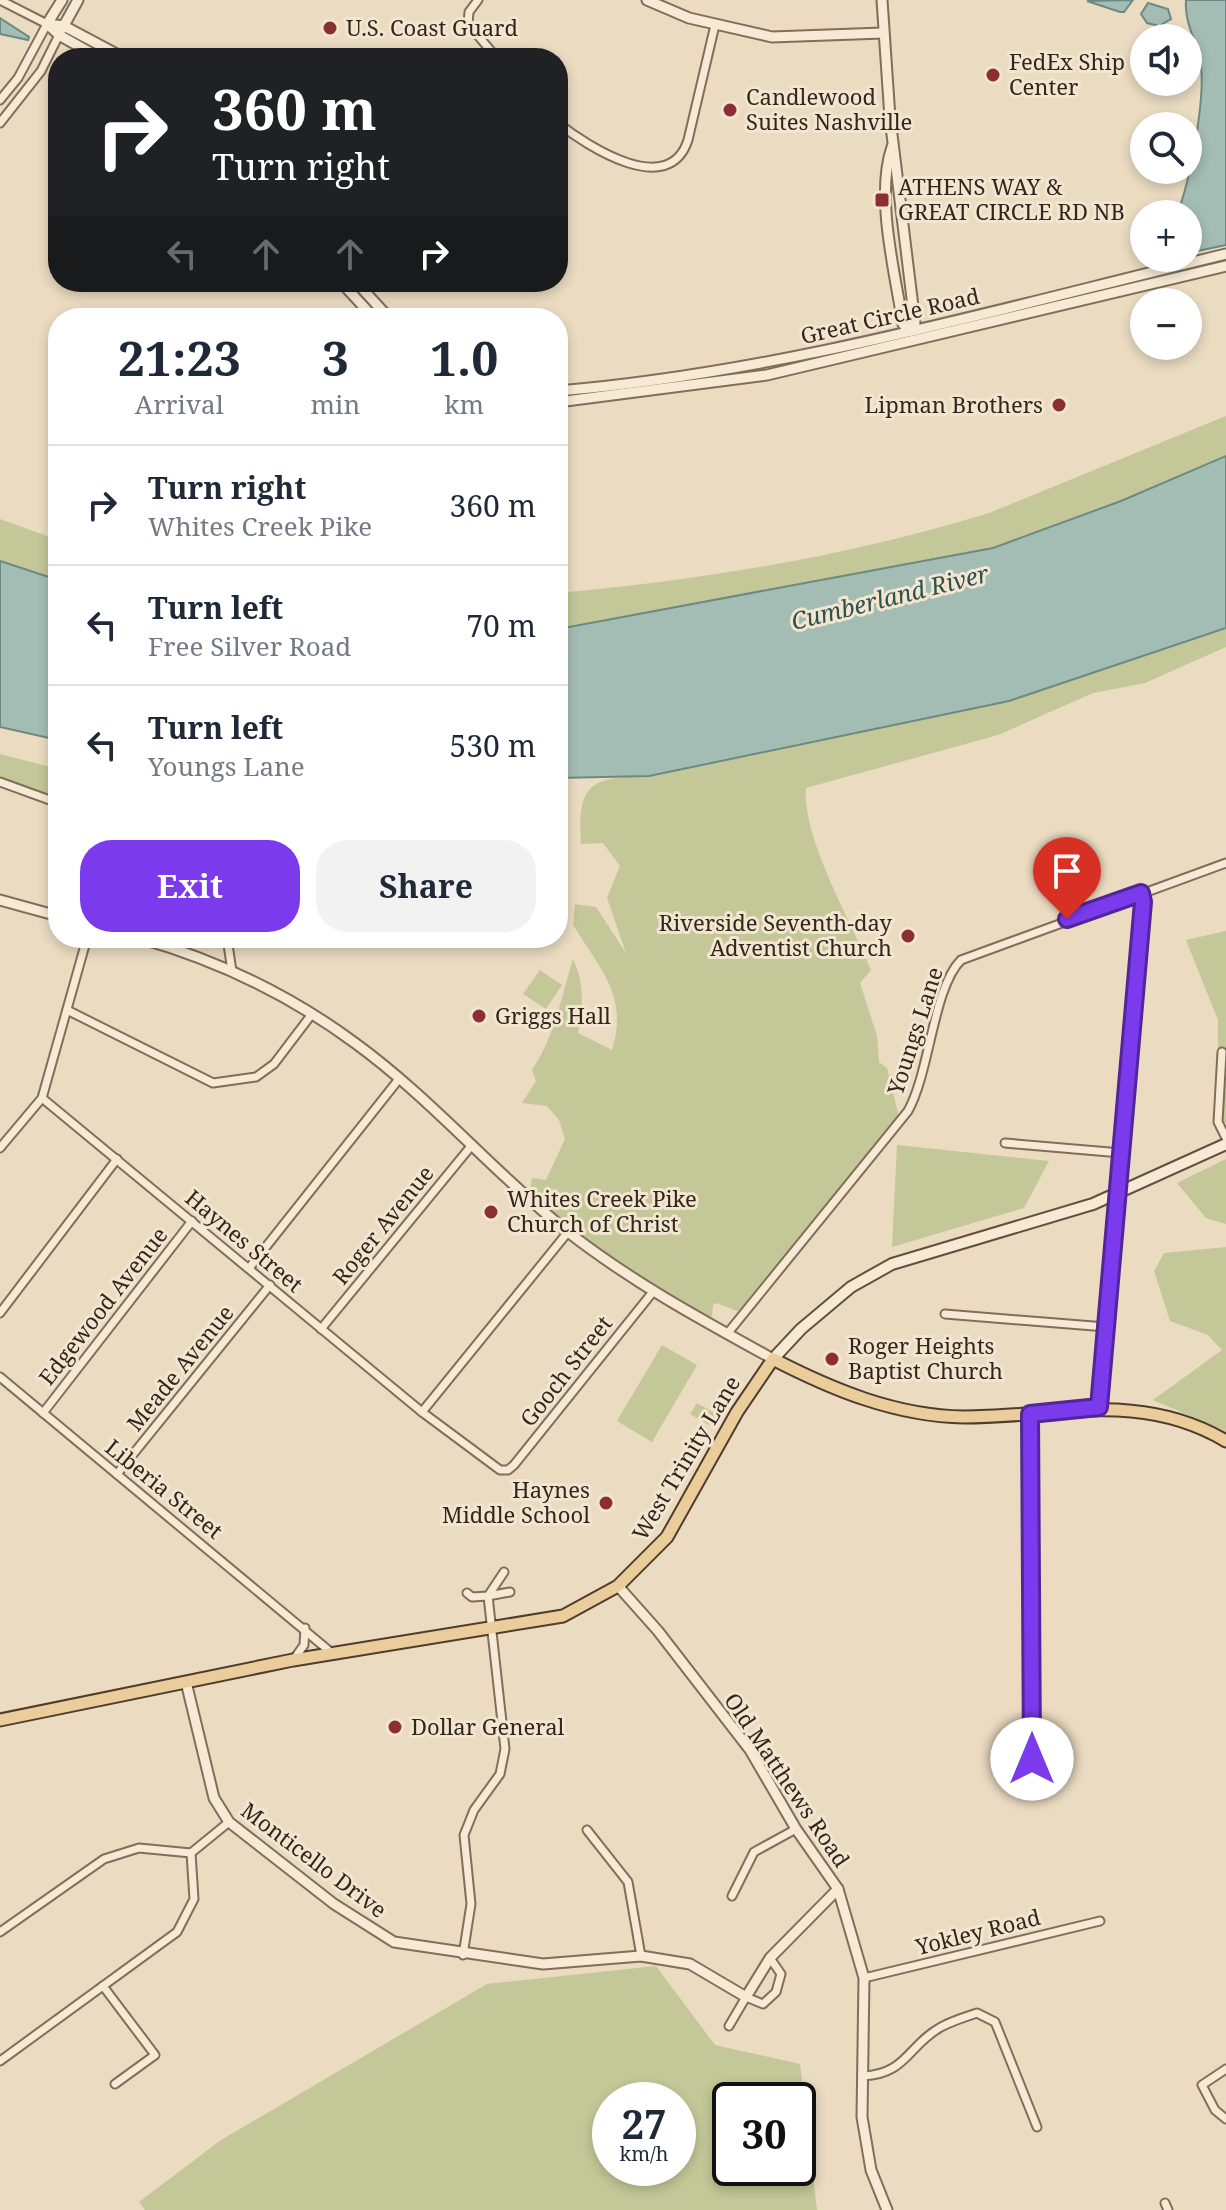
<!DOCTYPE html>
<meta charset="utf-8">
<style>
body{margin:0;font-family:"Noto Serif",serif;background:#f2f2f3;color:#1f2937;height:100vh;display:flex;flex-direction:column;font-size:30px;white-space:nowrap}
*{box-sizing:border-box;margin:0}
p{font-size:26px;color:#747a83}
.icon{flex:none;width:44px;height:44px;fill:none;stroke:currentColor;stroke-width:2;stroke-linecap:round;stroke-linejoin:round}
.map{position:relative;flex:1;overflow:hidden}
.panel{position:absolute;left:48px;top:308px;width:520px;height:640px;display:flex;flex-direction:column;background:#fff;border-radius:32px;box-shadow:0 4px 12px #0003}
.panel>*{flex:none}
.guide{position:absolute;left:48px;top:48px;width:520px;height:244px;border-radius:32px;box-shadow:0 4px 12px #0003;background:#202124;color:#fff;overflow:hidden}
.controls{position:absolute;left:1130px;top:24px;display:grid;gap:16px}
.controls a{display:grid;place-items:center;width:72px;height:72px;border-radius:50%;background:#fff;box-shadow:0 4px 12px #0003;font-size:40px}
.speed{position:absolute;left:592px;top:2082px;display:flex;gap:16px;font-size:40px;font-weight:700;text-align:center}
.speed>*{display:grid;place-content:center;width:104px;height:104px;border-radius:50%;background:#fff;box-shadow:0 4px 12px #0003;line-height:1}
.speed small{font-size:20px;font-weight:400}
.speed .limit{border:4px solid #111;border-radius:12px;background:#fff;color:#111}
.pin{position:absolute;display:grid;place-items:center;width:68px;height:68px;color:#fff;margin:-82px -34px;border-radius:50% 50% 50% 0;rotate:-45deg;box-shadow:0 0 8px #0007}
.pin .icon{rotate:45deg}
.me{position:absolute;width:88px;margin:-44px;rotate:0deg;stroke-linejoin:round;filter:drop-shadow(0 0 6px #0008)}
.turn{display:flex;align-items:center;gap:28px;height:168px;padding:0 32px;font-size:36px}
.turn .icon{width:104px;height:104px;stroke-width:2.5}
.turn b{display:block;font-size:56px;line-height:68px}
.lanes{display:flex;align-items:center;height:76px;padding:0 32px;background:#0003;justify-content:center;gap:40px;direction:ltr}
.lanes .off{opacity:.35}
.eta{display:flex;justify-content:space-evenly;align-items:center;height:136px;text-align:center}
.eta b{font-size:48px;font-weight:700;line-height:56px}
.button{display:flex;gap:16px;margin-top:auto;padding:16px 32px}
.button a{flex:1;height:92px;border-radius:32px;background:#7c3aed;color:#fff;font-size:32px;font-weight:700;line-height:92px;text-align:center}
.button a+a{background:#f2f2f3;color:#1f2937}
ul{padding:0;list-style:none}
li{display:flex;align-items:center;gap:24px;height:120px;padding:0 32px;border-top:2px solid #e0e1e3}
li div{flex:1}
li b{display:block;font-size:30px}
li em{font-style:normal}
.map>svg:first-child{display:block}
.green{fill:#c4c797;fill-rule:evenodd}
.water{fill:#a4bdb4;stroke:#6c8a81;stroke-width:2}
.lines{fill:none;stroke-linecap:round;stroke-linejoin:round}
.minor-casing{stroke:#826d5a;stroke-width:11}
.tertiary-casing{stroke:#826d5a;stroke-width:13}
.secondary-casing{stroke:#644f3e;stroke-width:14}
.primary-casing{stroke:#503c2e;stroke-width:15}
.minor{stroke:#f6ead4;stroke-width:7}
.tertiary{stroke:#f6ead4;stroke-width:9}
.secondary{stroke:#f6ead4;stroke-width:10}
.primary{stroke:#ebcd9b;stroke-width:11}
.route-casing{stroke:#51269a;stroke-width:20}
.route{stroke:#7c3aed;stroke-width:14}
.poi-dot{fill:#8c2f35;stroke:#f2e6d0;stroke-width:3}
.labels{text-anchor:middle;stroke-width:6;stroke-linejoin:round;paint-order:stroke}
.poi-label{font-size:22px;fill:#33271d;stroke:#f2e6d0;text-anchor:start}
.street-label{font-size:22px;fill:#33271d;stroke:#f2e6d0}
.water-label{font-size:24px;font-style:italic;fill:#2e524d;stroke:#f2e6d0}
</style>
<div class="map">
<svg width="1226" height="2210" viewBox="0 0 1226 2210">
<rect width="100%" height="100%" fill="#eadbc1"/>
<g class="green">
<path d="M1226,416v40l-105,45 -128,47 -435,82v-37c146,-13 291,-37 431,-80z"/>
<path d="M0,519l58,21v40l-58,-19z"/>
<path d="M1226,628v19l-81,36 -52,10 -95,42 -192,53c-4,51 45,132 65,182l-11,13 17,53 2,26 8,6 13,53 -156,193 -27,-11 -4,2 -1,11 -6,2 -36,-21 -18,-4 -123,-95 3,-20 14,2 19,-41 -6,-19 -12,-14 -25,-3 14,-22 -4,-11c23,-34 29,-72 41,-111 12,26 10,46 5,74l34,17c17,-54 -12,-81 -39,-125l2,-21 21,3 30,46 -19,-55 13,-32 -17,-23 -22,1c-4,-62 11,-67 68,-68l360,-75z"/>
<path d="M0,754l58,15v34l-58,-21z"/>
<path d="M1226,931v191l-8,4v-106l-32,-80z"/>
<path d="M540,970l22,15 -16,24 -23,-15z"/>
<path d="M897,1145l152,16 -25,47 -132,39z"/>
<path d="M1226,1159v65l-20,-6 -29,-35z"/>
<path d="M1226,1247v184l-73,-31 69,-50 -14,-15 -38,-14 -16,-50 10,-18z"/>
<path d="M662,1345l35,20 -45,77 -35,-21z"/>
<path d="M697,1403l19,11 -7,11 -19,-11z"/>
<path d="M656,1966l59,79 85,19 17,146h-672l-6,-8 82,-62 266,-156zM610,2100h68v68h-68zM730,2100h68v68h-68z"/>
</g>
<g class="water">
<path d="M1133,0l-9,12h-4l-33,-11z"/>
<path d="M1186,0h40v245l-38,8v-39h-11c13,-32 28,-113 24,-148 -3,-24 -17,-42 -15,-66z"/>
<path d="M1148,3l20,6 3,10 -12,7 -12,-3 -6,-9z"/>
<path d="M0,18l29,19 -1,3 -28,-6z"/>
<path d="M1226,456v172l-217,73 -360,75 -91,2v-149l435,-81 128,-47z"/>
<path d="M0,561l58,19v160l-58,-13z"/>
</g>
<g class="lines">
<defs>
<g id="minor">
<path d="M478,0l-9,12 -1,12 29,34"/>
<path d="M0,100l18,-22 29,-54 -47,-24"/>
<path d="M0,123l41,-52 18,-36"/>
<path d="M558,123c30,24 111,76 130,17l27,-115"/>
<path d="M0,782l58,21"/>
<path d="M227,938l5,33"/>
<path d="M67,1010l146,73 43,-6 18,-13 38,-50"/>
<path d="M1222,1052l-4,70 8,16"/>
<path d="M42,1098l380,314 78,58h8l6,-5 138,-172"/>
<path d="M1005,1143l116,10"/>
<path d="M0,1148l42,-50 45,-160"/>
<path d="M250,1267l149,-188"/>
<path d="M0,1313l117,-154"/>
<path d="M945,1314l161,13"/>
<path d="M321,1329l151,-184"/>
<path d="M727,1334l181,-223c22,-39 25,-123 53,-151l265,-97"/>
<path d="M0,1377l333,277"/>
<path d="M1099,1407l42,-514"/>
<path d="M422,1412l146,-180"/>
<path d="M43,1413l149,-192"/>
<path d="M1030,1414l2,376"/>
<path d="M117,1474l153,-189"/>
<path d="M467,1593l5,4 16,-1 16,-24"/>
<path d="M294,1659l10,-14 1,-17"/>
<path d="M587,1830l41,52 13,74"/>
<path d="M191,1853l38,-31"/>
<path d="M732,1896l22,-44 42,-23"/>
<path d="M0,1932l104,-73 35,-11 52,5"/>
<path d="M463,1955l8,-51 -7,-69 10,-25 26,-36 5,-25 -17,-153 22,-4"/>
<path d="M864,1978l236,-57"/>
<path d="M103,1986l52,69 -40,29"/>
<path d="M729,2026l17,-29 17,7 13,-12 5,-18 -11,-16"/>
<path d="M0,2061l177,-129 17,-33 -3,-46"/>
<path d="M1226,2069l-24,16 13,25 11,9"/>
<path d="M863,2076c44,-2 45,-31 78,-49 11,-6 24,-10 36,-14l18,9 42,105"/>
<path d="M1165,2203l3,7"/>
</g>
<g id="tertiary">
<path d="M647,0l42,18 83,19 111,-4"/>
<path d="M882,0l8,118 25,205 -5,5"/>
<path d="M47,24l17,2 60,32"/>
<path d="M47,24l12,11 41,23"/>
<path d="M47,24l15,-24"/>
<path d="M62,29l16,-29"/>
<path d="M892,147c-17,49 3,126 11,177l6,7"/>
<path d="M341,282l33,36"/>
<path d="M356,282l33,36"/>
<path d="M558,391c227,-19 447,-84 668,-137"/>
<path d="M558,402l209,-27 459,-109"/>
<path d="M0,900l58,16"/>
<path d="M139,938c78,22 151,57 216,105 77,56 139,130 213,189 64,50 134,88 205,127"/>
<path d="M618,1586l40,45 92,119 46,79 42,60 26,89 -2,139 9,53 16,40"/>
<path d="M186,1682l28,116 15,24 105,82 60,38 149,22 98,-8 49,8 56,33 24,-39 68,-69"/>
</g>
<path id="secondary" d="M773,1359l28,-30 50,-42 41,-23 201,-60 133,-60"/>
<path id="primary" d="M0,1720l293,-60 270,-44 55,-30 49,-49 70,-125 36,-53c60,31 123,57 191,58 93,0 176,-27 262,24"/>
</defs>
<use href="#minor" class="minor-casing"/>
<use href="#tertiary" class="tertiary-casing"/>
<use href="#secondary" class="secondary-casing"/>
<use href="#primary" class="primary-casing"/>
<use href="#minor" class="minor"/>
<use href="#tertiary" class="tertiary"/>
<use href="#secondary" class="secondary"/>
<use href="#primary" class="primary"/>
</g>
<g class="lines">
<defs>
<path id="route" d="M1032,1759l-2,-345 69,-7 44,-505 -2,-9 -74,26"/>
</defs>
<use href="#route" class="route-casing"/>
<use href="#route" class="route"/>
</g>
<g class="poi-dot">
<circle cx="330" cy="28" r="8"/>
<circle cx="993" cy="75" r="8"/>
<circle cx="730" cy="110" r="8"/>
<rect x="874" y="192" width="16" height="16" rx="4"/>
<circle cx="1059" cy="405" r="8"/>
<circle cx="908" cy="936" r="8"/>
<circle cx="479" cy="1016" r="8"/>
<circle cx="491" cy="1212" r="8"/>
<circle cx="832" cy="1359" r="8"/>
<circle cx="606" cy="1503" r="8"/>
<circle cx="395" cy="1727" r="8"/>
</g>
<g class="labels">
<g class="poi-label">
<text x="346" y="36">U.S. Coast Guard</text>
<text x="1009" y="70">FedEx Ship<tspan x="1009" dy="25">Center</tspan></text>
<text x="746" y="105">Candlewood<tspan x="746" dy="25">Suites Nashville</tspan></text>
<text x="898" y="195">ATHENS WAY &amp;<tspan x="898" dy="25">GREAT CIRCLE RD NB</tspan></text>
<text x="1043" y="413" text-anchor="end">Lipman Brothers</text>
<text x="892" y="931" text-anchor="end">Riverside Seventh-day<tspan x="892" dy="25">Adventist Church</tspan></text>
<text x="495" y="1024">Griggs Hall</text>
<text x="507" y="1207">Whites Creek Pike<tspan x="507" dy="25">Church of Christ</tspan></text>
<text x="848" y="1354">Roger Heights<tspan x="848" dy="25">Baptist Church</tspan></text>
<text x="590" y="1498" text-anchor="end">Haynes<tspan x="590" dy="25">Middle School</tspan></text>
<text x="411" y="1735">Dollar General</text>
</g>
<g class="street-label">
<text transform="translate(890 316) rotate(-13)" y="8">Great Circle Road</text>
<text transform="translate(915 1031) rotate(-72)" y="8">Youngs Lane</text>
<text transform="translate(383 1225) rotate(-51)" y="8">Roger Avenue</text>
<text transform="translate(244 1241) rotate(40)" y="8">Haynes Street</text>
<text transform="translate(103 1306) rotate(-52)" y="8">Edgewood Avenue</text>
<text transform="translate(180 1368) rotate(-51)" y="8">Meade Avenue</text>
<text transform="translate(566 1371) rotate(-52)" y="8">Gooch Street</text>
<text transform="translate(686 1458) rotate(-59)" y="8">West Trinity Lane</text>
<text transform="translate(164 1489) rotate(39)" y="8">Liberia Street</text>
<text transform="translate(787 1780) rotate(56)" y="8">Old Matthews Road</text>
<text transform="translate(314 1860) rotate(37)" y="8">Monticello Drive</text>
<text transform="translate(978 1932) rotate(-14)" y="8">Yokley Road</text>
</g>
<g class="water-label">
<text transform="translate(890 598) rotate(-14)" y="8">Cumberland River</text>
</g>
</g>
</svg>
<div class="controls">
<a><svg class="icon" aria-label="sound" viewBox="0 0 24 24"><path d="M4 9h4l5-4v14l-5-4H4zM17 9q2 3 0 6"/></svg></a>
<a><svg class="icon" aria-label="search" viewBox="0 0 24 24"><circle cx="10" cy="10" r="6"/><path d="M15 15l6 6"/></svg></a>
<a>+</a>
<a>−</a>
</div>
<div class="speed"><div>27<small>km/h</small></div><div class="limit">30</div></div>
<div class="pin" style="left:1067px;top:919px;background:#d93025"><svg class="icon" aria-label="arrive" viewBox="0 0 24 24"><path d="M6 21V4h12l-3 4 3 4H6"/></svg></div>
<svg class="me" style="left:1032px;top:1759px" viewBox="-20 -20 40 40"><circle r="19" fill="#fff"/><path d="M0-13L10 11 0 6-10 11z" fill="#7c3aed"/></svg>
<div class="guide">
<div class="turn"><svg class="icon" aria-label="right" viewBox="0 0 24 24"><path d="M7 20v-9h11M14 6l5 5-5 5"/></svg><div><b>360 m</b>Turn right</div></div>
<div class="lanes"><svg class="icon off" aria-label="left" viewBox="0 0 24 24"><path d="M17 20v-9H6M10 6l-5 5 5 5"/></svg><svg class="icon off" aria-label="ahead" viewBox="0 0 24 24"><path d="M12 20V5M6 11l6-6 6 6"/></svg><svg class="icon off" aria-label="ahead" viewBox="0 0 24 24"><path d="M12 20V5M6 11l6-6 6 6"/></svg><svg class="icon" aria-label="right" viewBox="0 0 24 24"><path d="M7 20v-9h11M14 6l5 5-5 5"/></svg></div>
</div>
<section class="panel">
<div class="eta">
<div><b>21:23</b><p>Arrival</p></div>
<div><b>3</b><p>min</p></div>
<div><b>1.0</b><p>km</p></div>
</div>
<ul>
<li><svg class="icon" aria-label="right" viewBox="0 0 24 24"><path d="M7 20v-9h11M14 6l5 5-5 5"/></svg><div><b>Turn right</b><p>Whites Creek Pike</p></div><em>360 m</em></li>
<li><svg class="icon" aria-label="left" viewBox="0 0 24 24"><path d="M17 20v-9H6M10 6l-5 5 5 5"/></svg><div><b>Turn left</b><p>Free Silver Road</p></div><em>70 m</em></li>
<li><svg class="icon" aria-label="left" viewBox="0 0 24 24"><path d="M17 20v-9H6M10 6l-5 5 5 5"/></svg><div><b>Turn left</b><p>Youngs Lane</p></div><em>530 m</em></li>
</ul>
<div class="button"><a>Exit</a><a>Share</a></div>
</section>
</div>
